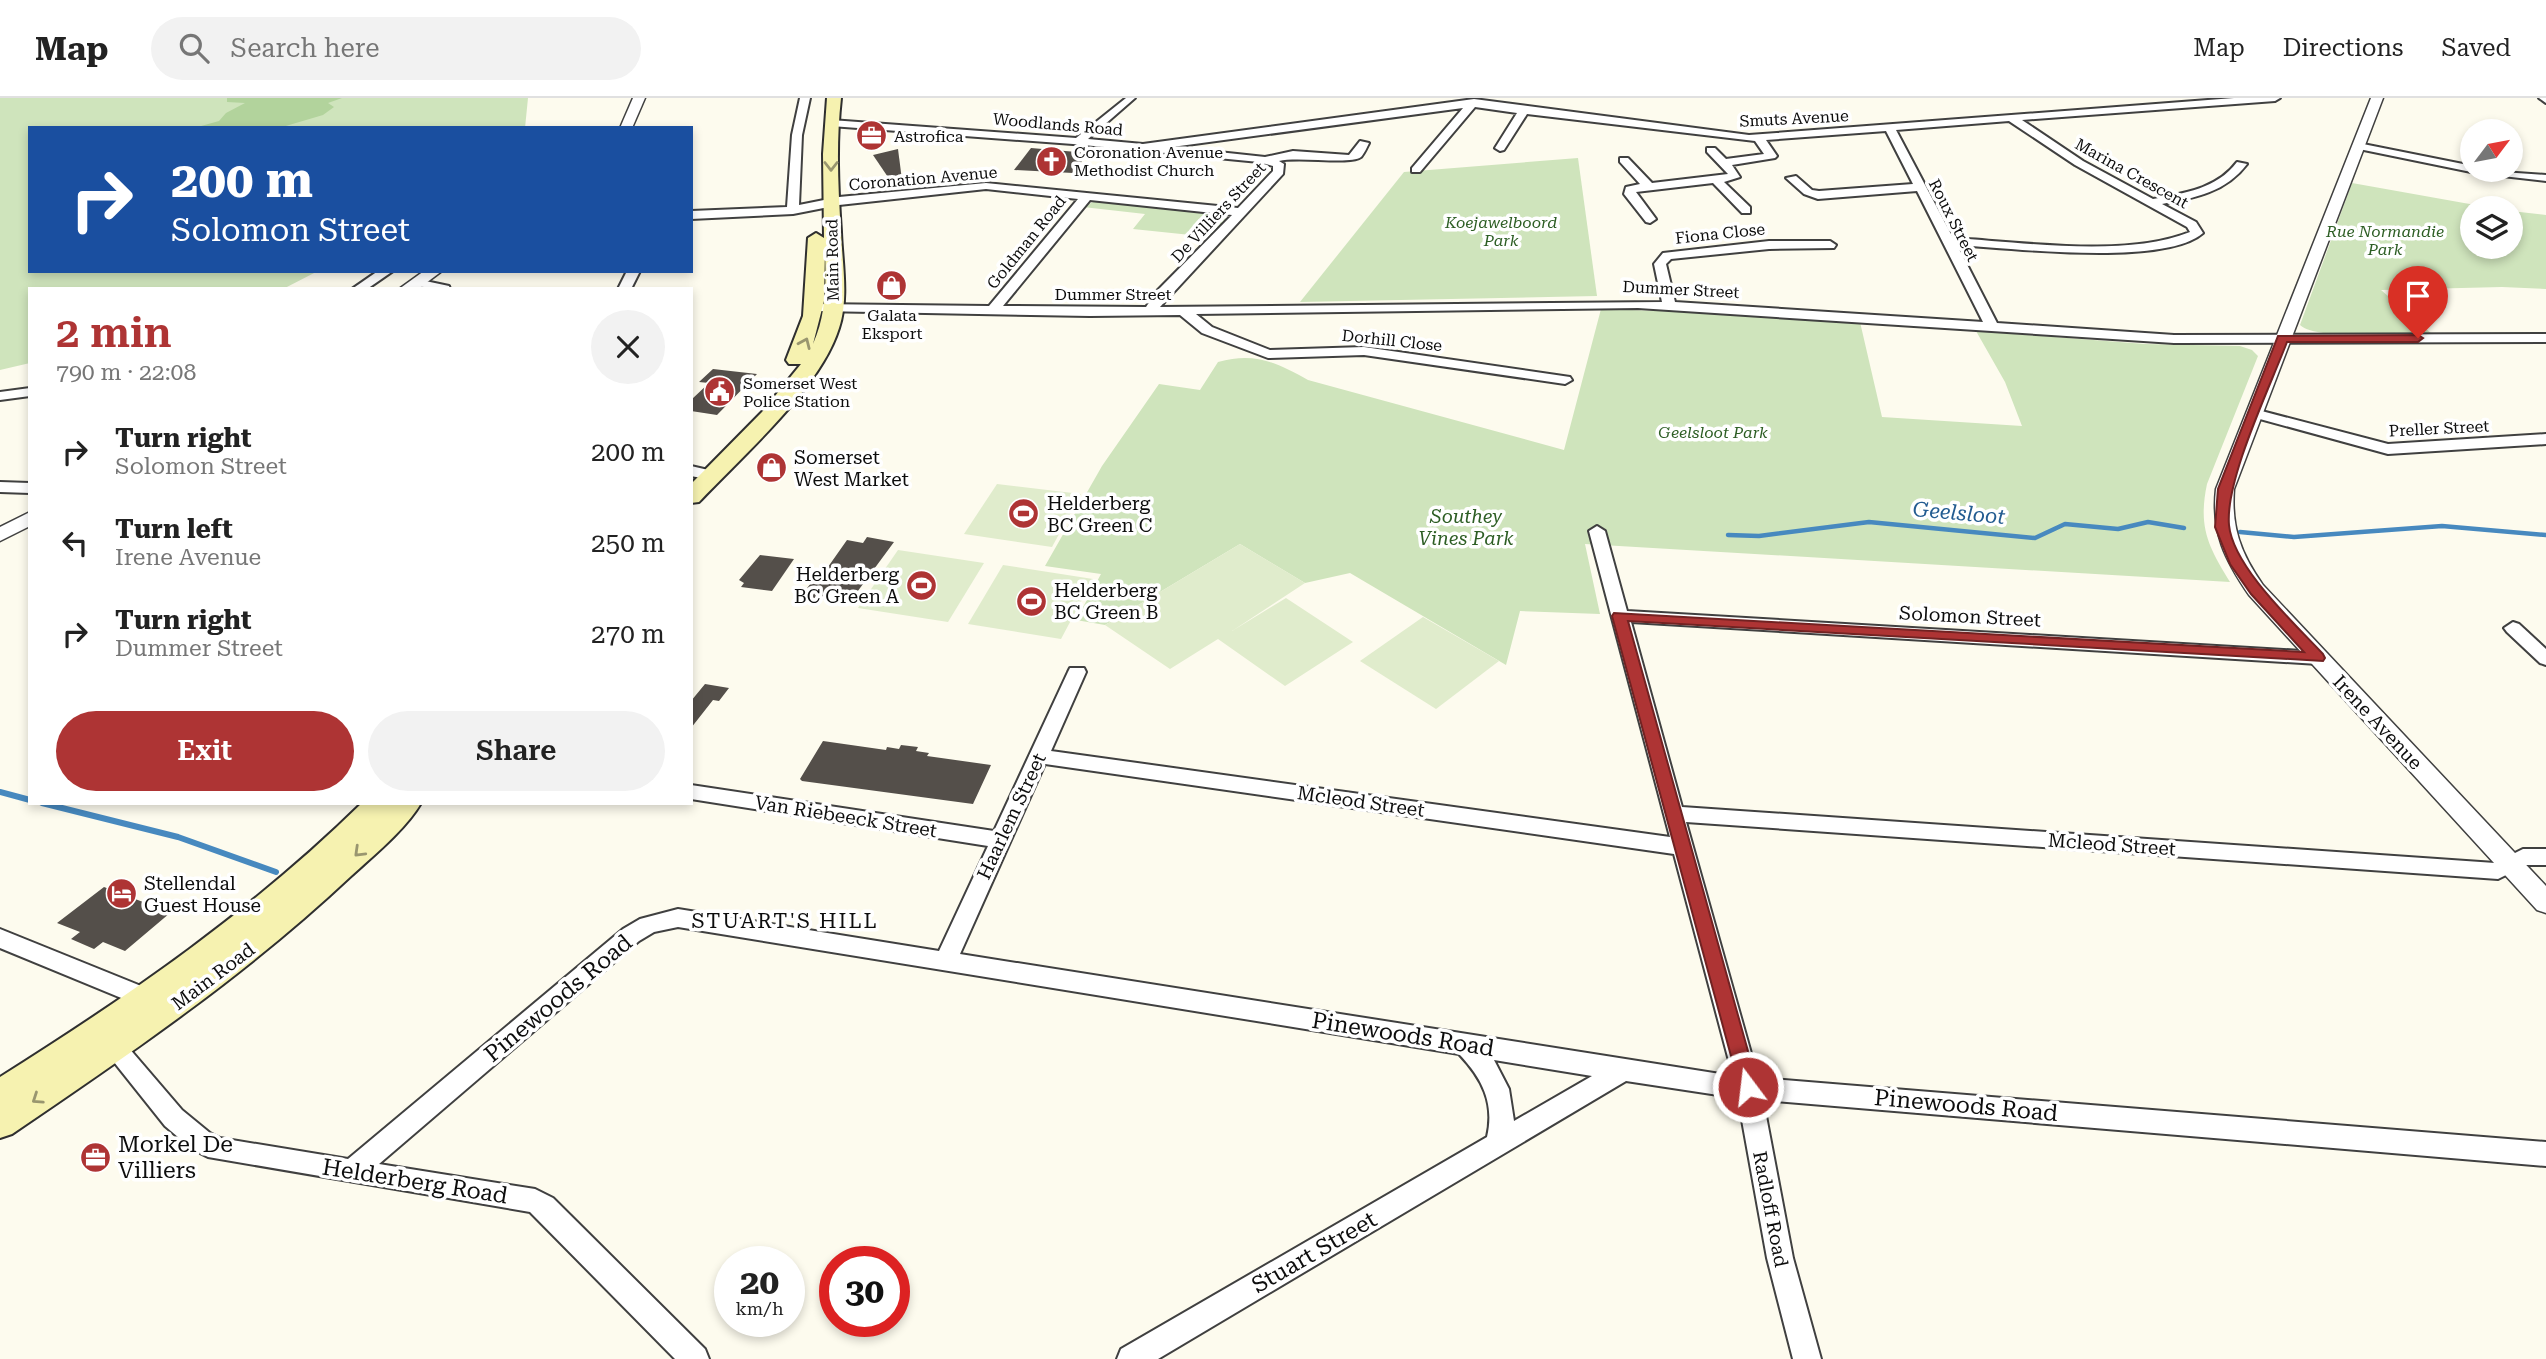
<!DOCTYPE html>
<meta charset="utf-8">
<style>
body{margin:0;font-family:"Roboto Serif",serif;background:#f2f2f2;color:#222;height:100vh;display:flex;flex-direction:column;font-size:26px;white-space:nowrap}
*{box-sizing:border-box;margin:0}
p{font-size:23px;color:#767676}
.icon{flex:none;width:38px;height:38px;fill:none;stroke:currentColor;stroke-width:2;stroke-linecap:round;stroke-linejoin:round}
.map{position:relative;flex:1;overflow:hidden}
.sheet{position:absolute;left:28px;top:189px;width:665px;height:518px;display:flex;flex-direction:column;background:#fff;border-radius:0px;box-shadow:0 4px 10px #0003}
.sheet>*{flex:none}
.hud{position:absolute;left:28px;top:28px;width:665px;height:147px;border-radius:0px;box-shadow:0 4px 10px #0003;background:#1a4fa0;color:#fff;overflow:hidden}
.needle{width:46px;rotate:58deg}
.fabs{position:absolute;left:2460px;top:21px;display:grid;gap:14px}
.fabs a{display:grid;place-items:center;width:63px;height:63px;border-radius:50%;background:#fff;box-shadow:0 4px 10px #0003;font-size:35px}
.speed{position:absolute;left:714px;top:1148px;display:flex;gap:14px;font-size:35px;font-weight:700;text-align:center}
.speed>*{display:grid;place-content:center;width:91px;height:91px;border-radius:50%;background:#fff;box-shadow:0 4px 10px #0003;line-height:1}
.speed small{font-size:18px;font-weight:400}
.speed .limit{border:10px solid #d22;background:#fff;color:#111}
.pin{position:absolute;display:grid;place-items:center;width:60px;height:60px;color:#fff;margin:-72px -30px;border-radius:50% 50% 50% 0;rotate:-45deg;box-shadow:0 0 7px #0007}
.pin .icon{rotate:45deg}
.me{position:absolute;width:77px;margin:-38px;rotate:345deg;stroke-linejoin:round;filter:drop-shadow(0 0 5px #0008)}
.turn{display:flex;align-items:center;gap:24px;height:147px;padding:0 28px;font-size:32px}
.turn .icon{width:91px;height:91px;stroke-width:2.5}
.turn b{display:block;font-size:49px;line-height:60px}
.round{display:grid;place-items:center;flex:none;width:74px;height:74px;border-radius:37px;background:#f2f2f2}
.headline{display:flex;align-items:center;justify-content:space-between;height:119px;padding:0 28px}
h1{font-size:42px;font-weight:600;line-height:52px;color:#ae3434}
.button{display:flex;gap:14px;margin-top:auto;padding:14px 28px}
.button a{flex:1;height:80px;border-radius:42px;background:#ae3434;color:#fff;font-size:28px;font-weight:600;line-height:80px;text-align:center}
.button a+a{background:#f2f2f2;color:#222}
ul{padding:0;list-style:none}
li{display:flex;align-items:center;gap:21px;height:91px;padding:0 28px}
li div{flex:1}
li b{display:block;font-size:26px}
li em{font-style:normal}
header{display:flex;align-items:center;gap:42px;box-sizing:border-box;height:98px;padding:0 35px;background:#fff;border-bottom:2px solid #e0e0e0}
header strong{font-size:33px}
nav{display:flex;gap:38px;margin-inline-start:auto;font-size:24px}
.search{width:490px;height:63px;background:#f2f2f2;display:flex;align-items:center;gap:18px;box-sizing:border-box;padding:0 24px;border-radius:38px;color:#767676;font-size:26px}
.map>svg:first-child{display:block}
.green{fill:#cfe4bc}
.forest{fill:#b2d39c}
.pitch{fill:#e0eccc}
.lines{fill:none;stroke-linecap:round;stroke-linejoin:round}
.stream-far1{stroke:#4789bf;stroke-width:4.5}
.stream{stroke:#4789bf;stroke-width:6}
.building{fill:#544f4a}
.minor-casing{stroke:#404040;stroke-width:4}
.tertiary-casing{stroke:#404040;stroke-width:3}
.secondary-casing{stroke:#2f2f2f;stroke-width:4}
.minor{fill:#fff;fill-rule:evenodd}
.tertiary{fill:#fff;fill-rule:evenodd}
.secondary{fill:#f6f2b0;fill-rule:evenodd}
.oneway{stroke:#99966f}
.route{fill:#ae3434;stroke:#712222;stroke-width:2}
.labels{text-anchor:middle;stroke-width:7;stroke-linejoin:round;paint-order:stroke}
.far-street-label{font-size:16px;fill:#0d0d0d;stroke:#fff}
.far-poi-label{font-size:16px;fill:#0d0d0d;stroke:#fff;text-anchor:start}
.far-park-label{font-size:16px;font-style:italic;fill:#2d5e24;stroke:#fff}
.poi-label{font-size:19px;fill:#0d0d0d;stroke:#fff;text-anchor:start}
.park-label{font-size:19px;font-style:italic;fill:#2d5e24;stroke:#fff}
.street-label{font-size:19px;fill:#0d0d0d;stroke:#fff}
.water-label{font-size:21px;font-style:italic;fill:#235c91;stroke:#fff}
.neighbourhood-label{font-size:21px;letter-spacing:2px;fill:#0d0d0d;stroke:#fff}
.near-street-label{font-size:23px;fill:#0d0d0d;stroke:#fff}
.near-poi-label{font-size:23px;fill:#0d0d0d;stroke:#fff;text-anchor:start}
</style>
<header>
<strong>Map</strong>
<div class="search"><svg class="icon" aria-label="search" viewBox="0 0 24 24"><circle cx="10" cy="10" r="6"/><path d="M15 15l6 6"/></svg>Search here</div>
<nav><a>Map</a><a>Directions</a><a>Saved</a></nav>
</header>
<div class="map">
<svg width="2546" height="1261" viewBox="0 0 2546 1261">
<rect width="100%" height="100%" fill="#fdfbee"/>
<g class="green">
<path d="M0,0h528l-3,30h-495v143h288l-35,18h-253v74l-30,7z"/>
<path d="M1578,60l19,138 -297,6 104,-130z"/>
<path d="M2352,85l140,25h-19v39h38v-36l35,4v74l-44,-2 -121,3 51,44c-27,0 -115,7 -132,-9z"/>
<path d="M1097,102l121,13 9,6 -17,18 -77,-8 12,-15 -62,-7z"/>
<path d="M1601,211l119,4 140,9 22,95 140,9 -17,-44 -29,-51 169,13 95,2 12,4 6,6 -51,128c-9,43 1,62 23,98l-645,-38 15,70 -80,-3 -14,54 -156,-92 -45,10 -65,-39 -135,81 -29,-5 25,-46 -56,-8 57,-100 57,-82 41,6 18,-28c37,-10 57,0 90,18l256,70z"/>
</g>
<path class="forest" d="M227,0h115l-14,5 6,4 -11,8 -44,13h-85l25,-7 7,-8 19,-10 -18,-1z"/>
<g class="pitch">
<path d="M997,386l84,10 -29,53 -88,-13z"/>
<path d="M1240,446l65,39 -73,48 54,-33 67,44 -68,44 -67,-47 -48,30 -65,-44z"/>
<path d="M898,452l86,13 -36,59 -90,-14z"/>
<path d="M1003,467l90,14 -32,60 -93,-15z"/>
<path d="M1423,519l76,44 -63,48 -76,-48z"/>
</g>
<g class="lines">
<g class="stream-far1">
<path d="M2240,434l54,5 148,-11 104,9"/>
<path d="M1728,437l31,1 110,-14 166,16 30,-14 53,5 30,-7 36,6"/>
</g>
<g class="stream">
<path d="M0,694l30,8"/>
<path d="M42,705l136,34 98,35"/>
</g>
</g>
<g class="building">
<path d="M1031,50l57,5 -15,20 -59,-3z"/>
<path d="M898,51l5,39 -7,1 -23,-34z"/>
<path d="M713,271l44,5 -40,41 -26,-4v-11l18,-17 -10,-1z"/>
<path d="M867,439l27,5 -45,61 -48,-7 10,-13 5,1 31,-44 16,3z"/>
<path d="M760,457l34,4 -22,32 -31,-4 3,-4 -5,-3z"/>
<path d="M705,586l24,4 -10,13 -6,-1 -22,28v-27z"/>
<path d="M823,643l63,9 1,-3 12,2 2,-4 17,2 -2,4 13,2 -2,3 64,9 -18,39 -171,-23 -2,-2z"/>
<path d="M104,789l39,15 27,11 -45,38 -22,-9 -9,7 -23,-10 9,-7 -23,-9z"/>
</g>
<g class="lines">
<defs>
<g id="minor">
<path d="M800,0h10l-8,37 -3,70 40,-8 147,-14 252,25 35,-37v-5l-14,-4 -186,-18 -242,-18 -5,-3 5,-3 245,18 50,-40h9l-47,41 55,5 331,-45 275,36 485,-37h46l-5,3 -253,19 61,41 70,38c31,-6 64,-10 84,-37l10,2c-21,28 -52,34 -85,40l34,18 7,11c-38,34 -194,15 -246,12l40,78 177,12 372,-1v8l-372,1 -536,-35 -442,6 16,13 58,23 94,-3 206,30 2,3 -7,4 -201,-29 -96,3 -66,-25 -22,-18 -90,1 -271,-5 -5,-1v-6l175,2 89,-107 -92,-10 -147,16 -46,9 -102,5v-8l96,-4 5,-72zM1475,9l42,6 -22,35 5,3 4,-1 23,-36 228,27 9,13 -38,5 -11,-11h-8v4l21,22 -76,9 -24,-25h-8v4l20,22 -14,3 -2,7 22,28 4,1 6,-4 -20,-27 77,-9 29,30h8v-6l-26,-25 16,-5 -8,-12 43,-7 2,-2 -11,-16 120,-9 27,53 -94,7 -7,-1 -16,-14 -10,2 18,16 14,5 99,-8 66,131 -308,-20 -9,-38 5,-5 98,-10 65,-1 2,-3 -6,-4h-61l-106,12 -9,11 8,38 -502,5 123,-133 1,-10 -5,-3c18,-5 72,4 82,-4 3,-3 6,-10 8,-14l-9,-2 -11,14 -56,-4 -28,6 -93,-10 291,-39 -51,60v4h8zM2009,23l66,44 112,62 3,5c-65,26 -168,10 -237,6l-57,-108zM1090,102l142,15 -76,77 -10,15 -143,-1z"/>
<path d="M2539,0h7v5z"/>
<path d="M2358,45l115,23v4l73,5v6l-70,-8 -122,-25 -1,-2z"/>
<path d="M378,173h15l-26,18h-15z"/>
<path d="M627,173h13l-9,18h-13z"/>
<path d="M416,181l33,7 1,3 -39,-3 -1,-3z"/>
<path d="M30,290v8l-30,4v-8z"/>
<path d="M2254,311l134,35 158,-10v10l-158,10 -139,-38 -2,-3 2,-3z"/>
<path d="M691,368l26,6 2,3 -8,5 -20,-4z"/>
<path d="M0,384l30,1v10l-30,-1z"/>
<path d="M1597,428l8,5 22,80 691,41 9,6 -9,6 -687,-42 51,185 813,56 28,-14h23v16h-20l-28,14 -812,-57 72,256 788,64v24l-783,-66 30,158 28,101h-28l-26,-101 -29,-160 -112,-17 -468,278h-41l4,-10 366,-212c8,-34 -5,-59 -28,-83l-781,-127 -24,5 -15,9 -260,223 156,25 18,9 152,151 4,10h-34l-145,-147 -322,-55 -16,-8 -27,-23 -63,-79 4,-7 8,-3 8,3 60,70 28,23 10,5 128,21 275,-230 17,-10 38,-10 261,42 49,-105 -297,-47v-14l303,46 74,-159 2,-4h14l2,4 -35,79 619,86 -81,-306zM1045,666l629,90 59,222 -773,-122zM1494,962l98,16 -78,45 -5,-32z"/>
<path d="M2513,524l6,2 27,25v16l-6,-2 -33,-31 -3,-4z"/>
<path d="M0,831l156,63 4,7 -4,7 -8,3 -148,-61z"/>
</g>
<g id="tertiary">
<path d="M633,0h12l-13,30h-12z"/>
<path d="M2371,0h12l-149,391c-3,39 7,65 29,96l283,301v27l-9,-3 -288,-315c-24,-35 -38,-63 -33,-106z"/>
<path d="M424,173h18l-24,18h-19z"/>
<path d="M30,414v14l-30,15v-14z"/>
</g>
<g id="secondary">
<path d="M827,0h14c-5,45 -3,89 0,134 1,30 8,66 -2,96 -19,61 -96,127 -140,174l-8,1v-19l71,-72 39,-48h-12l-3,-4 17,-44 5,-78 8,-5 8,5 -1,-84zM825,150c1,34 2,65 -12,96l11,-43z"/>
<path d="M362,705h59c-15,26 -48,53 -70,73 -104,98 -221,178 -339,258l-12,4v-61c129,-81 253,-167 362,-274z"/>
</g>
</defs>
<use href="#minor" class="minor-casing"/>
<use href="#tertiary" class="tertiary-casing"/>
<use href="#secondary" class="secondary-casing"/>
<use href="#minor" class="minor"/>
<use href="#tertiary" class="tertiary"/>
<use href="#secondary" class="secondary"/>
</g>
<defs><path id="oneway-chevron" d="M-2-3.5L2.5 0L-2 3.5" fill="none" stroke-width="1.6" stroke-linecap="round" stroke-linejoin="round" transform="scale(1.75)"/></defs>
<g class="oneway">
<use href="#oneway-chevron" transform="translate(831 68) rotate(90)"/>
<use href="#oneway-chevron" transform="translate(805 245) rotate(-66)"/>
<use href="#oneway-chevron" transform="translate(359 754) rotate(136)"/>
<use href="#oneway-chevron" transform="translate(37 1001) rotate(146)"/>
</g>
<path class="route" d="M2278,238l140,-1 5,3 -5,4h-131c-17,45 -62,138 -58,183 4,42 66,99 94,129l2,4 -2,3 -695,-40 130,466 -2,6 -8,3 -7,-3 -129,-477 2,-3 690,39 -53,-58 -21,-30 -15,-37 3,-38z"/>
<defs>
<symbol id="office-disc" viewBox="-11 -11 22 22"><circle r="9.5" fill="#ae3434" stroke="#fff"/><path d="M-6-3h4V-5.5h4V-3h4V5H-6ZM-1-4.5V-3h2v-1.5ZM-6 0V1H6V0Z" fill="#fff"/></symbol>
<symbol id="church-disc" viewBox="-11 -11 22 22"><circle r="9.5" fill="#ae3434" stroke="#fff"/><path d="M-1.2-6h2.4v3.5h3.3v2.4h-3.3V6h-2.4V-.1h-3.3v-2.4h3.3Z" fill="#fff"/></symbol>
<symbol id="shop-disc" viewBox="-11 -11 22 22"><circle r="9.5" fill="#ae3434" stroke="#fff"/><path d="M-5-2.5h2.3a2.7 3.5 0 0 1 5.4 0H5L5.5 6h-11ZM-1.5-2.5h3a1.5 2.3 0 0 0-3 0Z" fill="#fff"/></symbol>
<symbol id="civic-disc" viewBox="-11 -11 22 22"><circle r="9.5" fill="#ae3434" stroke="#fff"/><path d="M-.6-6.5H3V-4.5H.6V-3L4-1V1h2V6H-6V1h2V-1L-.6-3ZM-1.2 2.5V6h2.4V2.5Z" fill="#fff"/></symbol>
<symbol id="stadium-disc" viewBox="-11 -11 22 22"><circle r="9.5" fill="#ae3434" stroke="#fff"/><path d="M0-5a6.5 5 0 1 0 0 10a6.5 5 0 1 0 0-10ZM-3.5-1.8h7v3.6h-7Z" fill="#fff"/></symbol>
<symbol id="hotel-disc" viewBox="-11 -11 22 22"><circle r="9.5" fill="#ae3434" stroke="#fff"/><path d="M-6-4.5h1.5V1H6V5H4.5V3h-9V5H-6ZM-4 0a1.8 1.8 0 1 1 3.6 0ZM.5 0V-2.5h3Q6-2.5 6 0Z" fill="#fff"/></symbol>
</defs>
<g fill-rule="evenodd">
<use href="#office-disc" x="854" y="20" width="35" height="35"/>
<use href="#church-disc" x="1034" y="46" width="35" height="35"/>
<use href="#shop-disc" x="874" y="170" width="35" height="35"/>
<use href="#civic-disc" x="702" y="276" width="35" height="35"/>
<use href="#shop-disc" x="754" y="352" width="35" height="35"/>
<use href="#stadium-disc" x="1006" y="398" width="35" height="35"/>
<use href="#stadium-disc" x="904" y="470" width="35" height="35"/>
<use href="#stadium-disc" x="1014" y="486" width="35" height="35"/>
<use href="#hotel-disc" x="104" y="778" width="35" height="35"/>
<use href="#office-disc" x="78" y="1042" width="35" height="35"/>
</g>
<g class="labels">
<g class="far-street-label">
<text transform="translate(1794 20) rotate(-3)" y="6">Smuts Avenue</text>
<text transform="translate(1058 26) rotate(5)" y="6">Woodlands Road</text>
<text transform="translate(2132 75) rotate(29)" y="6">Marina Crescent</text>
<text transform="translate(923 80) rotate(-5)" y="6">Coronation Avenue</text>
<text transform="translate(1218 114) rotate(-47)" y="6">De Villiers Street</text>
<text transform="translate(1954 122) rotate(63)" y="6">Roux Street</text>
<text transform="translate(1720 135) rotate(-6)" y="6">Fiona Close</text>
<text transform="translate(1026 144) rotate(-51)" y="6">Goldman Road</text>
<text transform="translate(832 162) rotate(-91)" y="6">Main Road</text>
<text transform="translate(1681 191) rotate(3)" y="6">Dummer Street</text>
<text x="1113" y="202">Dummer Street</text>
<text transform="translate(1392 242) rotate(6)" y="6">Dorhill Close</text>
<text transform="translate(2439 330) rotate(-3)" y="6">Preller Street</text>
</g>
<g class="far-poi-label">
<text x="894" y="44">Astrofica</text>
<text x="1074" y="60">Coronation Avenue<tspan x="1074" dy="18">Methodist Church</tspan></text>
<text x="892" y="223" text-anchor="middle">Galata<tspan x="892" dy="18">Eksport</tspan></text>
<text x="743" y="291">Somerset West<tspan x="743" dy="18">Police Station</tspan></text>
</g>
<g class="far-park-label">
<text x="1501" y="130">Koejawelboord<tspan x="1501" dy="18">Park</tspan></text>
<text x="2385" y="139">Rue Normandie<tspan x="2385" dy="18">Park</tspan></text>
<text x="1713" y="340">Geelsloot Park</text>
</g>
<g class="poi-label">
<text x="794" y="366">Somerset<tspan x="794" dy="22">West Market</tspan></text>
<text x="1047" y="412">Helderberg<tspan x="1047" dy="22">BC Green C</tspan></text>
<text x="899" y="483" text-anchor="end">Helderberg<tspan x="899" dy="22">BC Green A</tspan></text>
<text x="1054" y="499">Helderberg<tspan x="1054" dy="22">BC Green B</tspan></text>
<text x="144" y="792">Stellendal<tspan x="144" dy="22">Guest House</tspan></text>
</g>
<g class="park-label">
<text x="1466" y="425">Southey<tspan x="1466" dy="22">Vines Park</tspan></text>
</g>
<g class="street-label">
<text transform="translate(1970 518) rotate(3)" y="7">Solomon Street</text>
<text transform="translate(2378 624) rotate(47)" y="7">Irene Avenue</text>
<text transform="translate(1361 703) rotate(8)" y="7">Mcleod Street</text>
<text transform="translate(846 718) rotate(9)" y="7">Van Riebeeck Street</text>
<text transform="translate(1011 718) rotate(-65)" y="7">Haarlem Street</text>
<text transform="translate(2112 746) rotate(4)" y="7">Mcleod Street</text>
<text transform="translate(213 878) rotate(-37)" y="7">Main Road</text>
<text transform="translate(1771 1111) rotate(79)" y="7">Radloff Road</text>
</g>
<g class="water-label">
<text transform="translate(1959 415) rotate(5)" y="7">Geelsloot</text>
</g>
<g class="neighbourhood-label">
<text x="785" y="830">STUART'S HILL</text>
</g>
<g class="near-street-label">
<text transform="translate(558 900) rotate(-40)" y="8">Pinewoods Road</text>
<text transform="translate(1403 936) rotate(9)" y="8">Pinewoods Road</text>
<text transform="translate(1966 1007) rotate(5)" y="8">Pinewoods Road</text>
<text transform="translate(415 1083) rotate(9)" y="8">Helderberg Road</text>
<text transform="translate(1314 1154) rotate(-30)" y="8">Stuart Street</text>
</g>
<g class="near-poi-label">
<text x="118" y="1054">Morkel De<tspan x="118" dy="26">Villiers</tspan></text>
</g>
</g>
</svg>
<div class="fabs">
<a><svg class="needle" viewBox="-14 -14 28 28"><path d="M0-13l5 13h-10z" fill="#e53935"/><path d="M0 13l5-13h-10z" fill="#767676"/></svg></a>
<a><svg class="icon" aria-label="layers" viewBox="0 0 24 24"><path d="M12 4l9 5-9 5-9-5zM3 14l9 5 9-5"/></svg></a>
</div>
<div class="speed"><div>20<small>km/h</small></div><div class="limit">30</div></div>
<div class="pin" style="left:2418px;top:240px;background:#d93025"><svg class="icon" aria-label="arrive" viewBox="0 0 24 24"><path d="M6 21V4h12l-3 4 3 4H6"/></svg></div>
<svg class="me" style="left:1748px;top:989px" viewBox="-20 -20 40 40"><circle r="17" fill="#ae3434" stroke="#fff" stroke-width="3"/><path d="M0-11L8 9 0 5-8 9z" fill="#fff"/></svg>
<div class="hud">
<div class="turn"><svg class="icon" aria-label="right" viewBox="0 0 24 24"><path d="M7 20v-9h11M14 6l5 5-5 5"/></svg><div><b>200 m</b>Solomon Street</div></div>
</div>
<section class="sheet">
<div class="headline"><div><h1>2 min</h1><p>790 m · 22:08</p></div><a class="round"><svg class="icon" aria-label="close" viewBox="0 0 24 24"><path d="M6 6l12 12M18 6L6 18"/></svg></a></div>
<ul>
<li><svg class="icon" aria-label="right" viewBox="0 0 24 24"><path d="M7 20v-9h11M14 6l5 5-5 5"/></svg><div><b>Turn right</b><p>Solomon Street</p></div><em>200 m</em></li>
<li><svg class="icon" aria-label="left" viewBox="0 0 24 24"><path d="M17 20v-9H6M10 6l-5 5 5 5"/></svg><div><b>Turn left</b><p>Irene Avenue</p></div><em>250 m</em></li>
<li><svg class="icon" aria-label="right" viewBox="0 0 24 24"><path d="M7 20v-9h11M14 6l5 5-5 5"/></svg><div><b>Turn right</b><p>Dummer Street</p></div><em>270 m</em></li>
</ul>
<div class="button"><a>Exit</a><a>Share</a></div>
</section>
</div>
